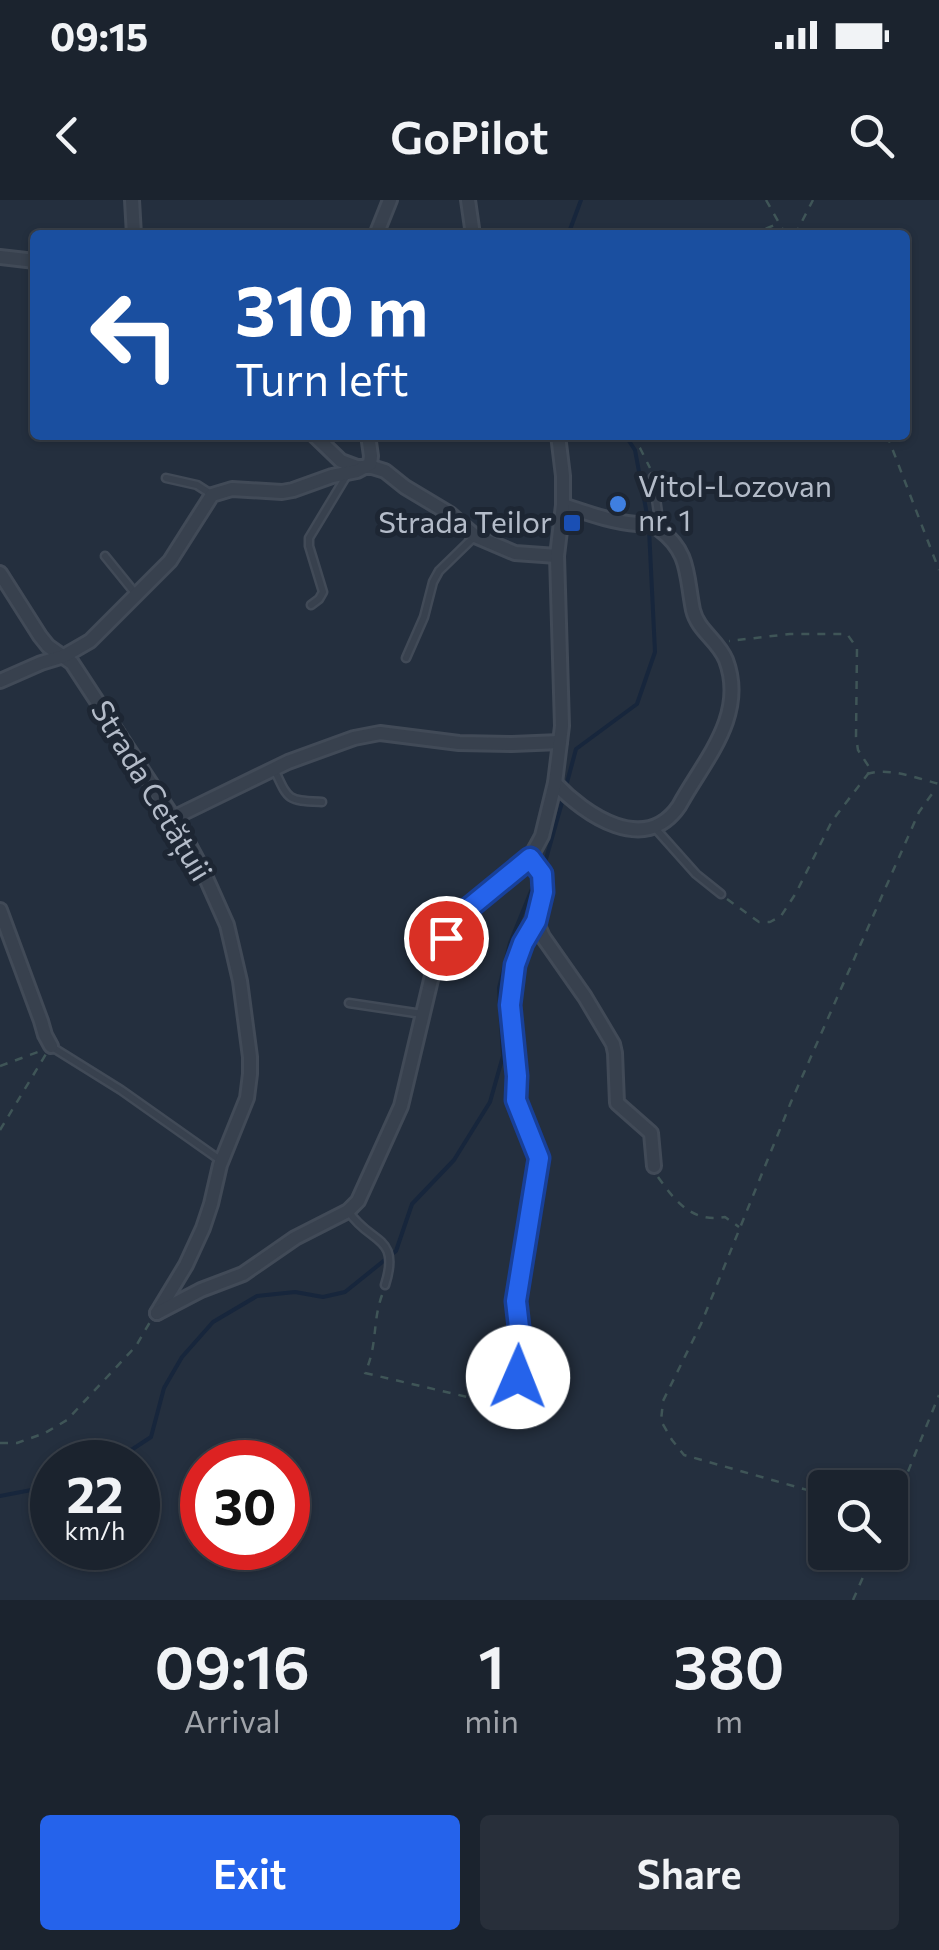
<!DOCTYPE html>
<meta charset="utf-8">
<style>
body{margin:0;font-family:Commissioner,sans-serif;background:#282f3a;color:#f1f3f6;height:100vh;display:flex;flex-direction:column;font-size:38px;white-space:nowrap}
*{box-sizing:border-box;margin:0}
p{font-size:32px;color:#a0a4aa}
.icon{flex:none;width:55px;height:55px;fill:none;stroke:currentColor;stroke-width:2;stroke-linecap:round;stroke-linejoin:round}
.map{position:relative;height:1400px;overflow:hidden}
.details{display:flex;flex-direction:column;background:#1b232e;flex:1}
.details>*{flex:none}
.hud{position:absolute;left:30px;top:30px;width:880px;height:210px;border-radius:10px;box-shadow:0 2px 8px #0004,0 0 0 2px #39404a;background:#1a4fa0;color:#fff;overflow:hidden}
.tools{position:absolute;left:808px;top:1270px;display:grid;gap:20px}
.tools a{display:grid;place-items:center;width:100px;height:100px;border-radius:10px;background:#1b232e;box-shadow:0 2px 8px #0004,0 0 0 2px #39404a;font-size:50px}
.speed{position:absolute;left:30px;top:1240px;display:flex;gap:20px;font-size:50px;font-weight:700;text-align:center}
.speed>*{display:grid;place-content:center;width:130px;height:130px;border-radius:50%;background:#1b232e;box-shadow:0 2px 8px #0004,0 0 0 2px #39404a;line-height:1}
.speed small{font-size:25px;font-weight:400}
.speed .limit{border:15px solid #d22;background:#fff;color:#111}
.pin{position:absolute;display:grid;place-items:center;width:85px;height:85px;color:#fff;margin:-42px;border:5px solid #fff;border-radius:50%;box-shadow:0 2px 10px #0007}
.me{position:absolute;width:110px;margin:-55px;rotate:1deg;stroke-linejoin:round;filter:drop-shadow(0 0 8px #0008)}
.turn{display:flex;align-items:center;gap:35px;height:210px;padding:0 40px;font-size:45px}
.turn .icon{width:130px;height:130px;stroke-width:2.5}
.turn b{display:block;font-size:70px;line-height:85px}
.eta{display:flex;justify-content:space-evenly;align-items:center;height:170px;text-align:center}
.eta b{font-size:60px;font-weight:600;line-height:70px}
.action{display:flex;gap:20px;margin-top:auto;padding:20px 40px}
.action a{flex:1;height:115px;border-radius:10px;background:#2563eb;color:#fff;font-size:40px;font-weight:600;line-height:115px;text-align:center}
.action a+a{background:#282f3a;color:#f1f3f6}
.status{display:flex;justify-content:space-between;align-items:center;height:70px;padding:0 50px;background:#1b232e;direction:ltr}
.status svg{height:28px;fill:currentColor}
header{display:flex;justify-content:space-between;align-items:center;height:130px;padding:0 40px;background:#1b232e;font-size:45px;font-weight:600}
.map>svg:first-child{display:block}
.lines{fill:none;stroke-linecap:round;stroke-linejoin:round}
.stream{stroke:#17263c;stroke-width:4}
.lane-casing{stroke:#414a57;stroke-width:11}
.street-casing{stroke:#414a57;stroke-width:18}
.path{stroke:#3f5557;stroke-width:2.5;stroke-dasharray:8 8;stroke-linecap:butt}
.lane{stroke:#38414e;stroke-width:6}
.street{stroke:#38414e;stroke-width:12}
.route-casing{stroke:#184099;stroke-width:25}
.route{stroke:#2563eb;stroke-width:18}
.shop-dot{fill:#3f7fe0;stroke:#1d2633;stroke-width:4}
.transit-dot{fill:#1a4fb4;stroke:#1d2633;stroke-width:4}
.labels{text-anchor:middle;stroke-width:10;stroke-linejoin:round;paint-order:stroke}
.poi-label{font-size:30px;fill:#b4bcc9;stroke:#1d2633;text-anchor:start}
.street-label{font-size:30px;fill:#b4bcc9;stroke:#1d2633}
</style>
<div class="status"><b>09:15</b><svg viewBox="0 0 49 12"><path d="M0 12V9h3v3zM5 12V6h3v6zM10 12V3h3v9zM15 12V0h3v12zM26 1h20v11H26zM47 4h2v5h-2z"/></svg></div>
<header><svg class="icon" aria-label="back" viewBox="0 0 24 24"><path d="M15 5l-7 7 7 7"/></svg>GoPilot<svg class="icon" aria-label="search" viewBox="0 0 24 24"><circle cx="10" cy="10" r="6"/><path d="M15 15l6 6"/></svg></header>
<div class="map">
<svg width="939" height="1400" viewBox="0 0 939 1400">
<rect width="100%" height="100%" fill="#242f3e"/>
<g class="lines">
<g class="stream">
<path d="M568,35l13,-35"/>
<path d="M625,235l10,15 13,70"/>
<path d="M565,590l11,-41 61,-45 18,-52 -6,-123"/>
<path d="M544,666l19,-67"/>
<path d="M113,1262l38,-25 13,-49 18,-31 31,-35 44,-26 38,-4 28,5 22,-5 51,-41 16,-47 42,-44 36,-58 13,-46 -4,-68 11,-45 26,-64"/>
<path d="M0,1296l52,-10"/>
</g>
<defs>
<g id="lane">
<path d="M653,277l5,36 -1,13"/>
<path d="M166,278l31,7 14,9"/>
<path d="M105,356l30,37"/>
<path d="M311,405l8,-6 4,-7 -14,-46v-8l38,-63"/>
<path d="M406,458l18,-41 9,-35 6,-11 35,-34"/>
<path d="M275,571c14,30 12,29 47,31"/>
<path d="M655,628l41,46 25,20"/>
<path d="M349,803l73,11"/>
<path d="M52,847l69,43 99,70"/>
<path d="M349,1012c21,32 52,23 36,73"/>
</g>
<g id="street">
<path d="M132,0l2,35"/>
<path d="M468,0l5,35"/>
<path d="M376,35l14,-35"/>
<path d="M0,57l35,4"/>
<path d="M314,235l27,26 16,6h15l13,4 20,16 45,27 25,22 40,17 42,3"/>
<path d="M0,373l40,63 8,10 24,17 108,165 22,41 25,56 13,56 10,76v17l-3,24 -27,67 -9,39 -8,24 -17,37 -29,48"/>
<path d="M0,481l41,-18 23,-7 26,-15 80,-80 42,-66 20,-6 50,3 11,-2 39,-14 25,-5 13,-7 1,-8 -3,-21"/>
<path d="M555,583c30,32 90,73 124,23 25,-46 68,-90 47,-146 -8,-20 -28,-29 -33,-50 -7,-35 -3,-58 -34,-81 -6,-4 -15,-4 -22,-5 -26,-2 -49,-11 -74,-19"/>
<path d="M173,618l115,-56 66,-24 26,-5 79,10 53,1 48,-2"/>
<path d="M0,710l41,111 4,14 6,11"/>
<path d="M536,721l7,16 42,60 28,47 2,9 2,50 34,30 3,33"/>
<path d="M157,1113l44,-23 42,-16 52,-36 53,-27 10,-10 43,-95 34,-143 11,-26 23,-29 61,-50 12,-22 13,-53 7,-57 -5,-170 6,-51v-29l-5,-41"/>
<path d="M505,1203l10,-14 3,-12 2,-41 -4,-35 23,-143 -22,-58v-24l-8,-71 6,-40 8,-22 13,-22 7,-28 -1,-19 -12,-16"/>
</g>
</defs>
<use href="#lane" class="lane-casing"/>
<use href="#street" class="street-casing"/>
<g class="path">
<path d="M766,0l20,35"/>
<path d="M751,35l26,-11"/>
<path d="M795,35l18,-35"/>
<path d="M630,235l10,13 10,20"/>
<path d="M887,235l52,135"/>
<path d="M867,574c23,-7 49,4 72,10"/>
<path d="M727,699l32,23h11l11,-6 15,-23 36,-72 39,-51 -13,-20 -2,-13 1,-89 -10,-14h-57l-61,7"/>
<path d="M0,866l38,-14"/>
<path d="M0,930l46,-76"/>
<path d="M658,977c17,24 34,46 67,40l14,10"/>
<path d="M382,1095c-10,28 -4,49 -17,78l128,30"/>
<path d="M0,1243h17l28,-10 22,-13 69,-74 14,-24"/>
<path d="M825,1295l-141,-40 -12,-15 -11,-19 2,-20 38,-77 90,-222 128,-290 13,-18 7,-3"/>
<path d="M890,1316l49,-121"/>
<path d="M853,1400l21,-48"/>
</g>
<use href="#lane" class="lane"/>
<use href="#street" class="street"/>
</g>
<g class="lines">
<defs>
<path id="route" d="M446,738l23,-30 61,-50 12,16 1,18 -7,29 -13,22 -8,22 -5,40 7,71 -1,24 23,58 -23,143 4,35 -2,41"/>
</defs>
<use href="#route" class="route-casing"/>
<use href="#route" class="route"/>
</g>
<circle class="shop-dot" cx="618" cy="304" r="10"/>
<rect class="transit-dot" x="562" y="313" width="20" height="20" rx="5"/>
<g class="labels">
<g class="poi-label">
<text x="638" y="297">Vitol-Lozovan<tspan x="638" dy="34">nr. 1</tspan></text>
<text x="552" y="333" text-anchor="end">Strada Teilor</text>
</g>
<g class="street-label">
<text transform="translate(151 591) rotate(59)" y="10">Strada Cetățuii</text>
</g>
</g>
</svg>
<div class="tools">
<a><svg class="icon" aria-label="search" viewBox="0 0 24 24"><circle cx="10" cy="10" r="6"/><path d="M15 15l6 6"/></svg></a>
</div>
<div class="speed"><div>22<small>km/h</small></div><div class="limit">30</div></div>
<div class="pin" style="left:446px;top:738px;background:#d93025"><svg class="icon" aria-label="arrive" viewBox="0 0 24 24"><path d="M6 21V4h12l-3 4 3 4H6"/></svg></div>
<svg class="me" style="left:518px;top:1177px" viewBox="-20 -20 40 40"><circle r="19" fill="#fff"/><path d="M0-13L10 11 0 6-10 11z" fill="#2563eb"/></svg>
<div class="hud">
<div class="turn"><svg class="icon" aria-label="left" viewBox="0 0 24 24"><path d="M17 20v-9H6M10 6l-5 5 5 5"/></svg><div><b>310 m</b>Turn left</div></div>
</div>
</div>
<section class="details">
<div class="eta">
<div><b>09:16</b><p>Arrival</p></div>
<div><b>1</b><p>min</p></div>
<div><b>380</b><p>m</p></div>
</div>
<div class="action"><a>Exit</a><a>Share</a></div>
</section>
